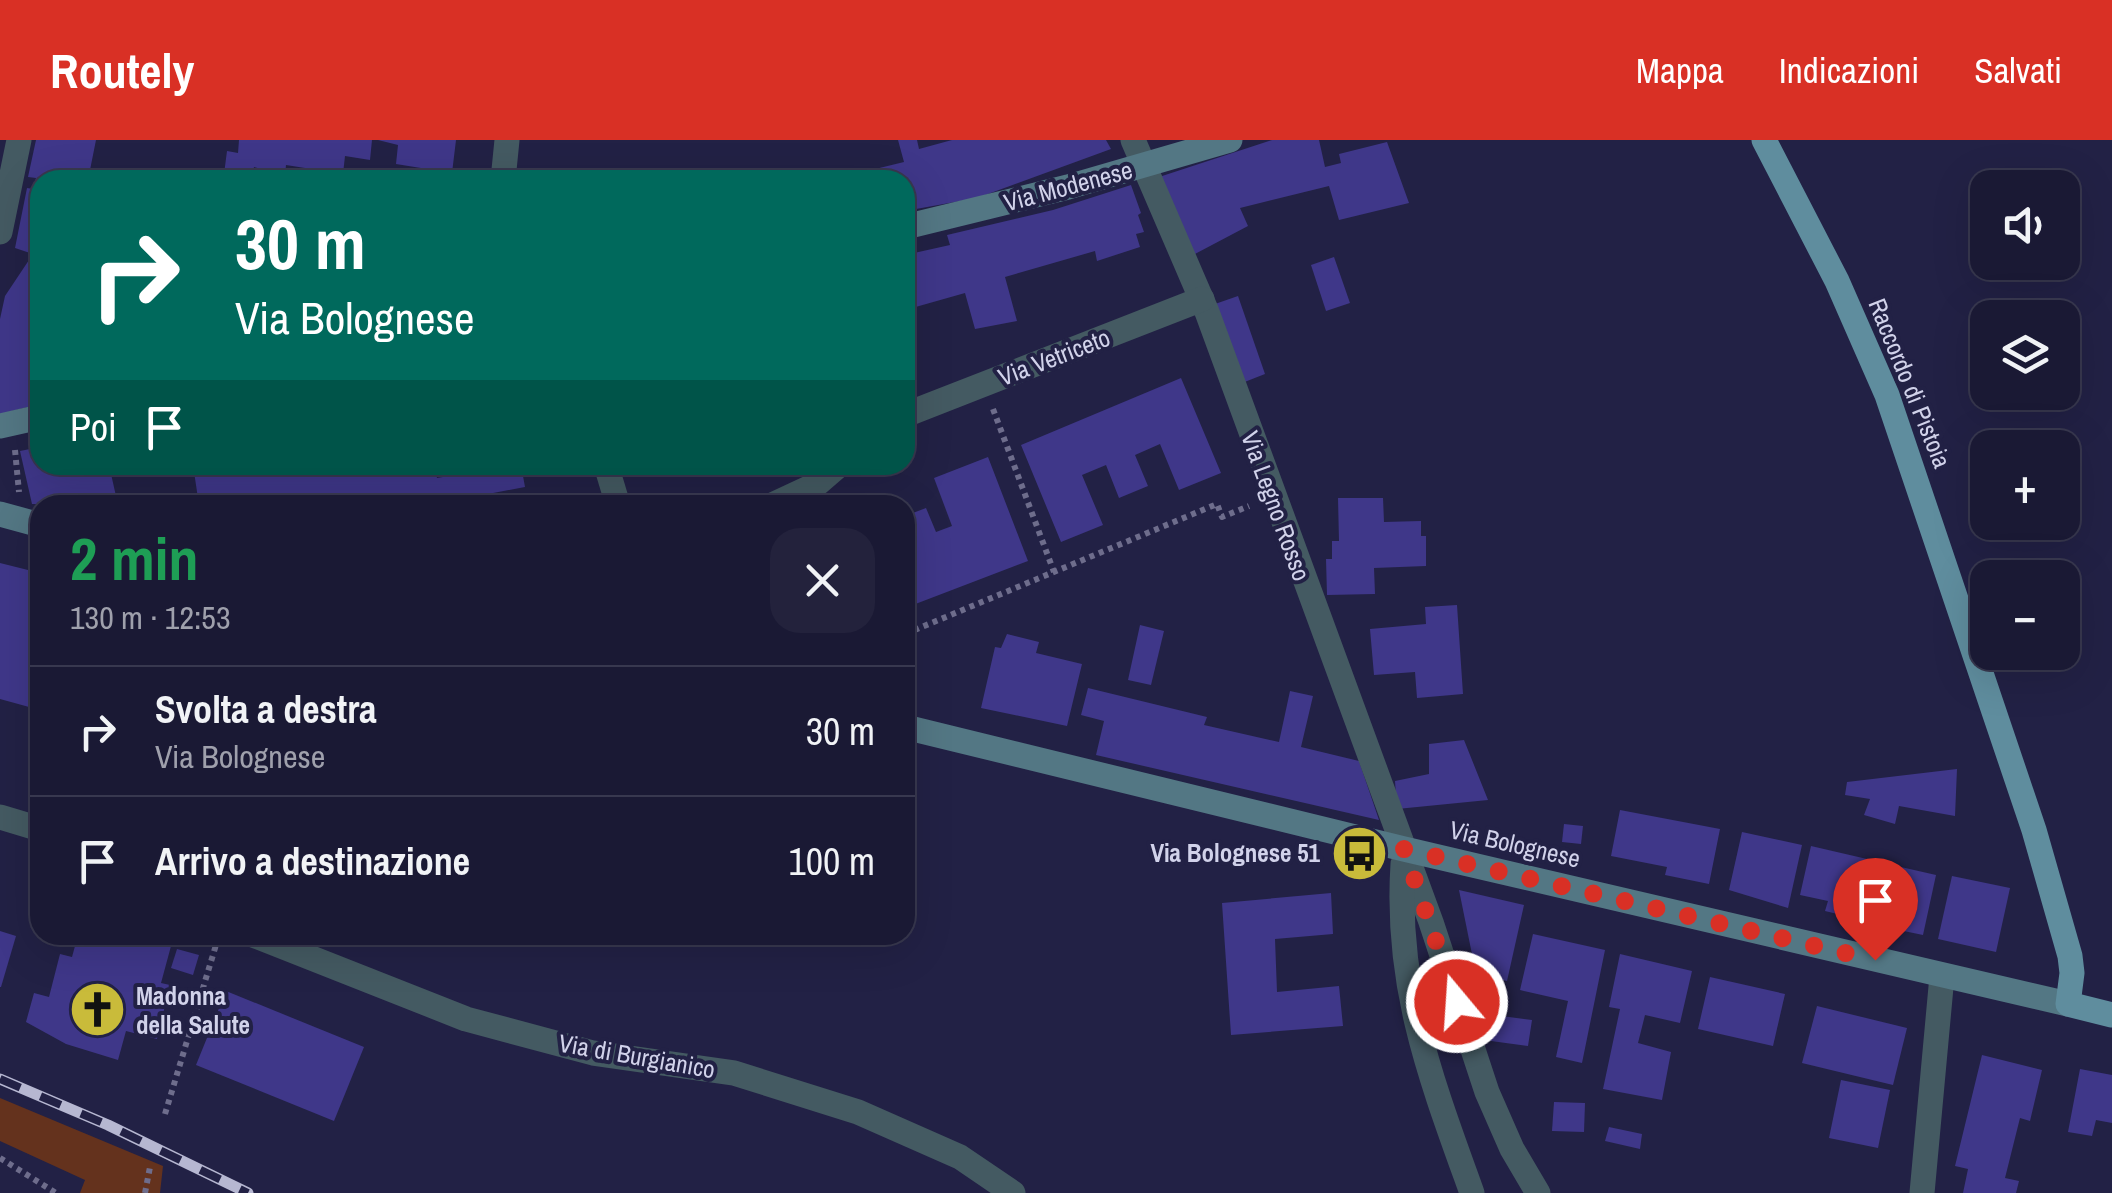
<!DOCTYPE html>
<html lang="it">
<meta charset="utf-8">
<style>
body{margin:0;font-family:"Archivo Narrow",sans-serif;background:#23223c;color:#f1f3f6;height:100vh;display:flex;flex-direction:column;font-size:38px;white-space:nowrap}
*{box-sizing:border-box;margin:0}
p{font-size:32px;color:#9fa0ac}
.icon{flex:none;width:55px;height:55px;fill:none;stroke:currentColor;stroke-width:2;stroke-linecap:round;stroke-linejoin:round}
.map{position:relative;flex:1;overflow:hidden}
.sheet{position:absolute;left:30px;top:355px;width:885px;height:450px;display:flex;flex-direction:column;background:#1a1934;border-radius:30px;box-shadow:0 10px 40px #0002,0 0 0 2px #38384f}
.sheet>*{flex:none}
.banner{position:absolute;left:30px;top:30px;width:885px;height:305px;border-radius:30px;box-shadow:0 10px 40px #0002,0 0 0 2px #38384f;background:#00695c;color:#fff;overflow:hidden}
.tools{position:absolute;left:1970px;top:30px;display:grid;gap:20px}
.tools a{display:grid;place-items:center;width:110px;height:110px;border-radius:20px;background:#1a1934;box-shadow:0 10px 40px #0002,0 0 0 2px #38384f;font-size:50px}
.pin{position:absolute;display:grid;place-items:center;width:85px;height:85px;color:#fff;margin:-102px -42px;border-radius:50% 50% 50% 0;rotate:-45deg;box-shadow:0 0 10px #0007}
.pin .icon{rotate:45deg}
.me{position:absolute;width:110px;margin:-55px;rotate:342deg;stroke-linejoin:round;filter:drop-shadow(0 0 8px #0008)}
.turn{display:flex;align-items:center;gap:35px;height:210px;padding:0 40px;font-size:45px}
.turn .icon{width:130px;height:130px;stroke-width:2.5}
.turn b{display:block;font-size:70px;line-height:85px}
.then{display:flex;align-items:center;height:95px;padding:0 40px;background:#0003;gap:20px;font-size:38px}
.round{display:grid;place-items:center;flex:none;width:105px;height:105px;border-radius:30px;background:#23223c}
.overview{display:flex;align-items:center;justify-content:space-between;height:170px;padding:0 40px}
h1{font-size:60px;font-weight:700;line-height:75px;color:#1e9e55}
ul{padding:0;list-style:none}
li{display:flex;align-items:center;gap:30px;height:130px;padding:0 40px;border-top:2px solid #38384f}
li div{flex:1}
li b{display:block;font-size:38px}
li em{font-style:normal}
header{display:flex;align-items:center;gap:60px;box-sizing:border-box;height:140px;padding:0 50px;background:#d93025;color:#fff}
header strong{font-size:48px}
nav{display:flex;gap:55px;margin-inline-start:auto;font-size:35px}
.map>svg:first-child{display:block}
.green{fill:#64321d}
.building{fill:#3f3789}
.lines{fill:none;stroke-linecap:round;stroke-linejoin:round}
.path{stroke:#6e6d8c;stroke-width:6;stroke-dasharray:5 5;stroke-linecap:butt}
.street{stroke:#445a62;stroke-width:25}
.secondary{stroke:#537784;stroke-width:25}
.primary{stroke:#5f8d9e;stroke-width:25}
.rail-casing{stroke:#b6b7d1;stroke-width:11}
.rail{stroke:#222145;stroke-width:8;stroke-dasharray:22;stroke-linecap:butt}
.route{stroke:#d93025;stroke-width:18;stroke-dasharray:0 32.4}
.labels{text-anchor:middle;stroke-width:8;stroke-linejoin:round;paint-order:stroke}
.street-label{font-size:25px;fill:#d1d2ea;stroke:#222145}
.poi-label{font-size:25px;font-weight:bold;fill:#d1d2ea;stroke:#222145;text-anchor:end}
</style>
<header>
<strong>Routely</strong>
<nav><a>Mappa</a><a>Indicazioni</a><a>Salvati</a></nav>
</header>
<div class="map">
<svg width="2112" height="1053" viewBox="0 0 2112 1053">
<rect width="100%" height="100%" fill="#222145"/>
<path class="green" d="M0,958l163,68 -3,27h-80l5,-13 -85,-39z"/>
<g class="building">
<path d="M36,0h60l-8,40h-48v224l-40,10v-95l5,-23 28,-42 -18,-6 12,-60 6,1 3,-11 -8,-1z"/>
<path d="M239,0h133l-2,20 -25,-4 -2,18 -57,-9 -1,11 -31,-9 -2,12 -28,-5 3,-23 11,2z"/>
<path d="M378,0h78l-4,33 -56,-9 2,-19z"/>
<path d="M898,0h19l2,9 33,-9h154l5,9 -134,49 -72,13v-31h-75l74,-18z"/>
<path d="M1272,0h47l6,27 16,-4 -2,-9 48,-12 22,61 -70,17 -10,-34 -89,22 8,18 -55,29 -40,-76z"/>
<path d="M1131,45l10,28 -3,2 6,17 -8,2 4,13 -43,14 -2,-10 -90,26 12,44 -42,8 -10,-36 -60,17v-55l45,-10 -3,-10 106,-25z"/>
<path d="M1334,117l16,46 -24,8 -15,-46z"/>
<path d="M1238,156l27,78 -23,9 -27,-79z"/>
<path d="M1181,238l40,95 -42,17 -19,-46 -25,11 13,31 -29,12 -13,-33 -24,10 21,50 -42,17 -40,-97z"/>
<path d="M40,307v18h69l9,40 -86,-1 -12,-53z"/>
<path d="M988,317l40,104 -123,47v-92l21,-8 10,24 16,-6 -18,-48z"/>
<path d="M193,325h241l3,13 52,-9 -1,-4h33l4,22 -94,18h-101v-4l-11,4h-120z"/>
<path d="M1338,358h45l1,24 37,-1v15h5v30l-52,2 1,26 -48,1 -1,-36h6v-18h7z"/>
<path d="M0,423l40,10v137l-40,-11z"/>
<path d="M1457,465l6,89 -46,4 -2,-26 -41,3 -4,-46 56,-5 -1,-17z"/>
<path d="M1140,485l24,6 -13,54 -23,-5z"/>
<path d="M1007,494l32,8 -3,11 46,11 -15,62 -86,-18 14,-61 6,1z"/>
<path d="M1088,548l119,29 -3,8 75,17 11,-51 23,5 -12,51 58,14 20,59 -283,-65 8,-34 -23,-6z"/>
<path d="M1464,600l24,60 -91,9 -2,-28 34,-7v-30z"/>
<path d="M1957,629l-2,47 -56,-10 -4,18 -31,-9 6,-16 -25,-4 2,-13z"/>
<path d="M1620,670l100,19 -11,55 -44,-9 2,-8 -56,-11z"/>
<path d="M1564,684l19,2 -2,18 -19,-2z"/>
<path d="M1742,692l60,13 -14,63 -59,-18z"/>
<path d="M1811,706l56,13 -13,59 -29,-7 3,-10 -28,-6z"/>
<path d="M1879,722l57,13 -13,60 -58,-12z"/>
<path d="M1952,736l58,12 -14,64 -58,-13z"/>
<path d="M1459,750l65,15 -17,76 -31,-7z"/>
<path d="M1331,753l2,41 -58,5 2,53 62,-6 4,40 -112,9 -9,-132z"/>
<path d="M0,791l16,5 -15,51h-1z"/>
<path d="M1533,794l72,16 -23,113 -26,-6 12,-56 -48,-11z"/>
<path d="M78,795h96l-13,48 9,2 -13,54 -31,-8 -8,29 -52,-16 -40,-22 8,-29 15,4 11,-43 12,3z"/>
<path d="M177,809l22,6 -6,20 -22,-7z"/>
<path d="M1620,814l72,17 -12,52 -35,-8 -7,28 33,9 -9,48 -59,-11 17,-80 -11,-2z"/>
<path d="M1710,837l75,17 -12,52 -75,-17z"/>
<path d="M226,851l138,56 -30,74 -138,-56z"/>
<path d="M1817,866l90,22 -14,57 -91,-22z"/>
<path d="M1486,874l46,6 -4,26 -37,-5z"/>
<path d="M1982,915l60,15 -12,51 -10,-3 -15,60 14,3 -3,12h-53l5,-24 -13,-3z"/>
<path d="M2080,929l32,6v48l-16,-3 -4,16 -24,-4z"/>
<path d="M1841,940l49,10 -12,58 -49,-10z"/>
<path d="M1554,962l31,1 -1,29 -32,-1z"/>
<path d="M1609,987l33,7 -2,15 -35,-8z"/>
</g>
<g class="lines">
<g class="path">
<path d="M993,269l61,163"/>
<path d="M15,310l4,42"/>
<path d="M905,494l312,-130 5,13 27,-11"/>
<path d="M165,974l54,-179"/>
<path d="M0,1018l56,35"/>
<path d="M145,1053l5,-26"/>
</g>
<g class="street">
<path d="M1133,0l74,172 224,610 56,170 25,57 26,44"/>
<path d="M503,40l4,-40"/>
<path d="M0,92l19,-92"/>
<path d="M905,275l297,-116"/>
<path d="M606,325l12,40"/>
<path d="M772,365l45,-21 22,-19"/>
<path d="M0,677l40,12"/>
<path d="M1403,724c-8,123 28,215 69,329"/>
<path d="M253,795l213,84 127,34 141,20 124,39 102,45 53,36"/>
<path d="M1922,1053l20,-217"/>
</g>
<g class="secondary">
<path d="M905,87l163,-40 162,-47"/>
<path d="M0,286l40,-9"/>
<path d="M0,374l40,11"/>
<path d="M905,587l499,122 664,155"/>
</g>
<path class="primary" d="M1764,0l73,141 50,114 147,435 36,126 2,17 -4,31 44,11"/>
<defs>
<path id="rail" d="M0,939l108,46 140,68"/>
</defs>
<use href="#rail" class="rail-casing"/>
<use href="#rail" class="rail"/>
</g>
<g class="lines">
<path class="route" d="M1457,862l-53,-153 471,111"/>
</g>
<defs>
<symbol id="bus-disc" viewBox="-11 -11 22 22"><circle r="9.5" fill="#c9bb3a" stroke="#222145"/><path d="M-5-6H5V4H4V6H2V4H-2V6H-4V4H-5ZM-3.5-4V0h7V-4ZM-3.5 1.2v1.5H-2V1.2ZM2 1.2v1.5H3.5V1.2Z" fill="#111"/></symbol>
<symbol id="church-disc" viewBox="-11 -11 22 22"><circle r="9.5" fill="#c9bb3a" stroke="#222145"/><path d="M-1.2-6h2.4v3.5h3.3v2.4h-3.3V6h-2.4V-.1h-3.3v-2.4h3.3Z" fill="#111"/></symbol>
</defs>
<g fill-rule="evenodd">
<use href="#bus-disc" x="1328" y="682" width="63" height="63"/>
<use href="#church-disc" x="66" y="838" width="63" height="63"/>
</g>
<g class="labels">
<g class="street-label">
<text transform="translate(1068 46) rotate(-15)" y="9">Via Modenese</text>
<text transform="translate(1054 217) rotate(-21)" y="9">Via Vetriceto</text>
<text transform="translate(1910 243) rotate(68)" y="9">Raccordo di Pistoia</text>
<text transform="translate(1276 366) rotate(70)" y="9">Via Legno Rosso</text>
<text transform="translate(1515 704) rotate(13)" y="9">Via Bolognese</text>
<text transform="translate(637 916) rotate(10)" y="9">Via di Burgianico</text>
</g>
<g class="poi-label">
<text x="1320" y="722">Via Bolognese 51</text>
<text x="136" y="865" text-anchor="start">Madonna<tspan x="136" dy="29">della Salute</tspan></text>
</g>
</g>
</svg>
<div class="tools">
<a><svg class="icon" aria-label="sound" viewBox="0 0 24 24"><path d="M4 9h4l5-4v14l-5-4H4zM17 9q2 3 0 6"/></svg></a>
<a><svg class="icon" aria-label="layers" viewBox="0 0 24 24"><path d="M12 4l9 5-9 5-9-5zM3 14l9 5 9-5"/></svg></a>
<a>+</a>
<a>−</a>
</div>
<div class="pin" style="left:1875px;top:820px;background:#d93025"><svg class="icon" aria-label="arrive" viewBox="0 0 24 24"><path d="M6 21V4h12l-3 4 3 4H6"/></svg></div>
<svg class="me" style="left:1457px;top:862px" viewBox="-20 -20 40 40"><circle r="17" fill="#d93025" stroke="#fff" stroke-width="3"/><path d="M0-11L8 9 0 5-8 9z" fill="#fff"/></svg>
<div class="banner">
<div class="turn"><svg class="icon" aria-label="right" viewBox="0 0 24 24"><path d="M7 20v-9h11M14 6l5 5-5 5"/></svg><div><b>30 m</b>Via Bolognese</div></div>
<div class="then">Poi<svg class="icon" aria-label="arrive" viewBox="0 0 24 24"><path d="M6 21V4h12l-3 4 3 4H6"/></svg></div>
</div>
<section class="sheet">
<div class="overview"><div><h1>2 min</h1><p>130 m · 12:53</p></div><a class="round"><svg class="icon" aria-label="close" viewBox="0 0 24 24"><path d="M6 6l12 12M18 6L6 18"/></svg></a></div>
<ul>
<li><svg class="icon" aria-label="right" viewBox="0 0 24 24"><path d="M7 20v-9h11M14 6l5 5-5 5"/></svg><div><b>Svolta a destra</b><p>Via Bolognese</p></div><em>30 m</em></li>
<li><svg class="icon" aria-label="arrive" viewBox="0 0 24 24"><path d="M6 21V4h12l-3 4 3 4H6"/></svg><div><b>Arrivo a destinazione</b></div><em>100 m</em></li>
</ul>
</section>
</div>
